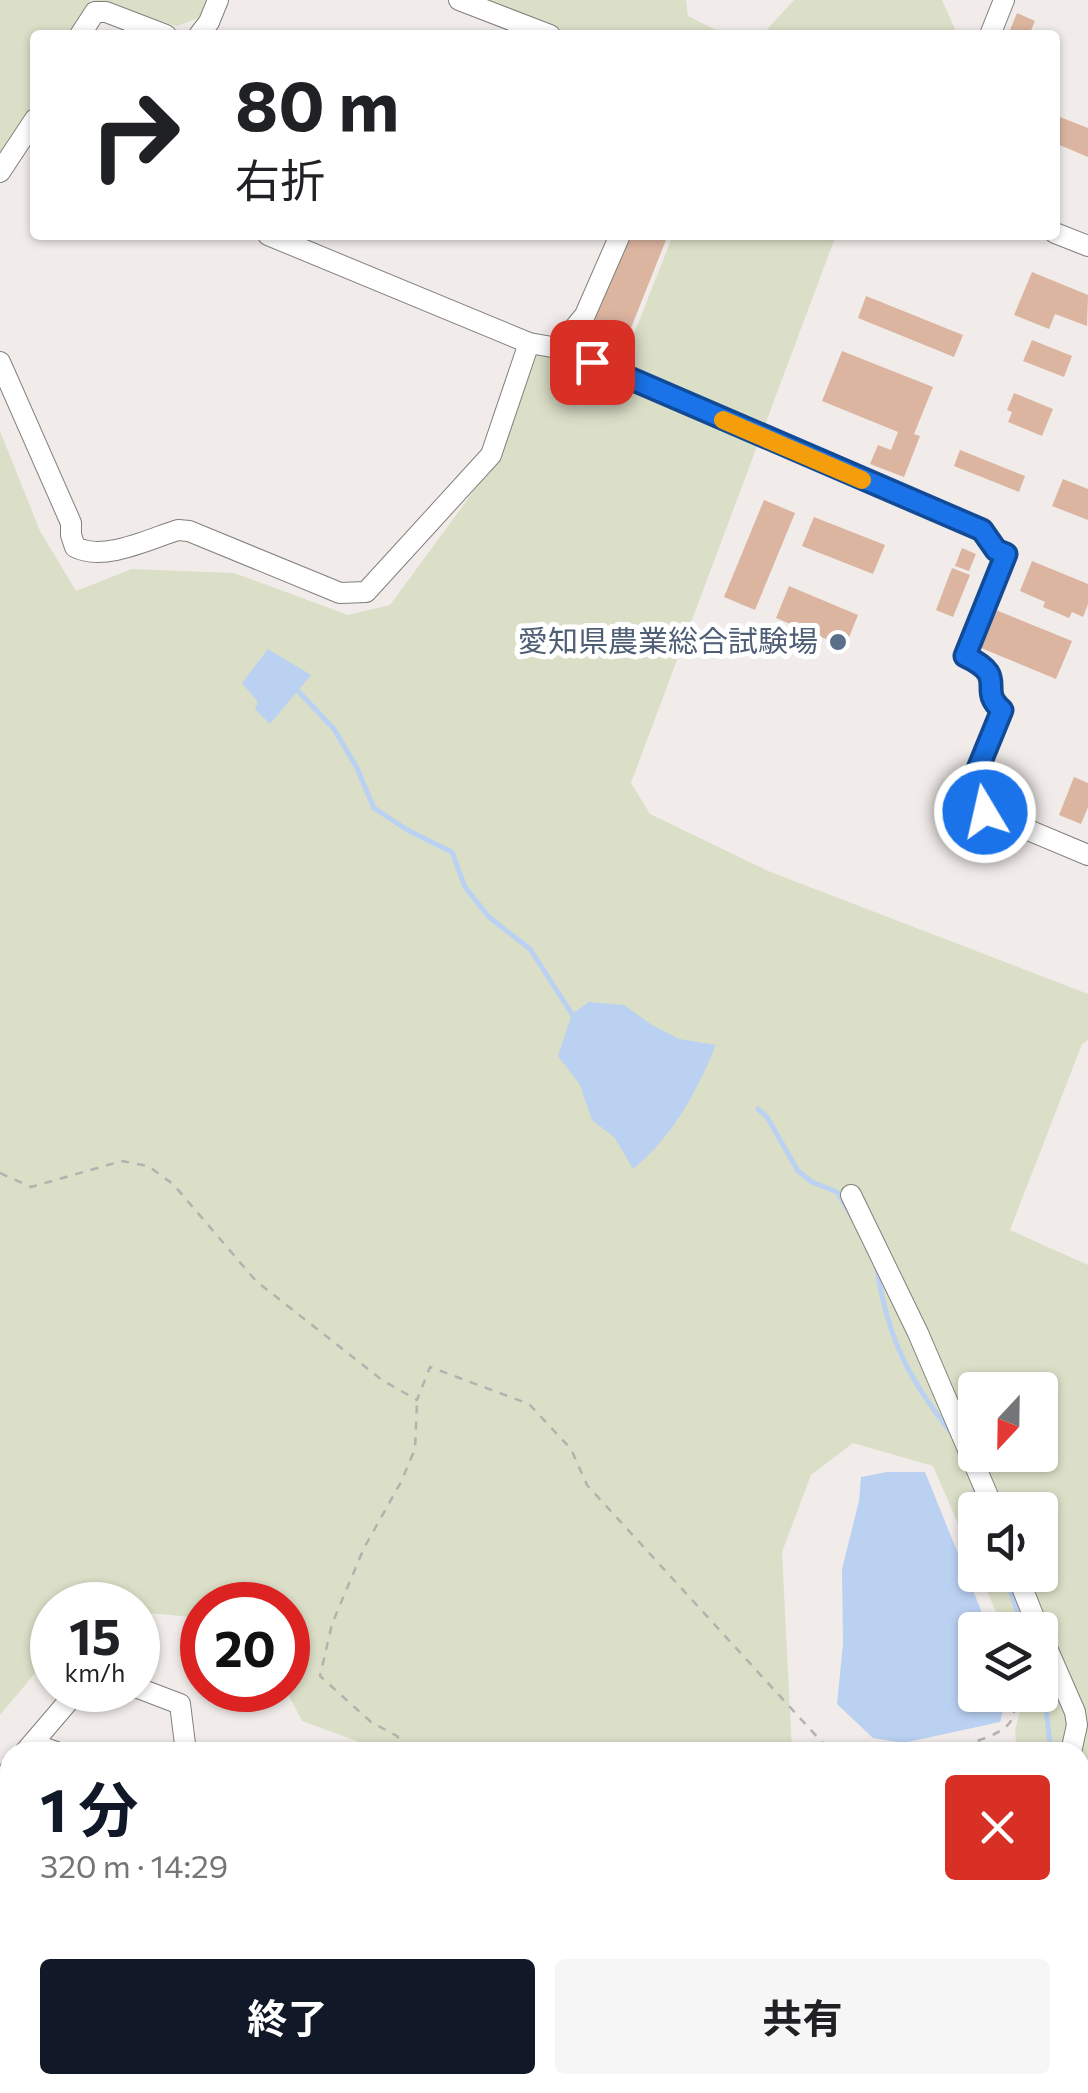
<!DOCTYPE html>
<html lang="ja">
<meta charset="utf-8">
<style>
body{margin:0;font-family:Commissioner,"Noto Sans JP",sans-serif;background:#f6f6f6;color:#202124;height:100vh;display:flex;flex-direction:column;font-size:38px;white-space:nowrap}
*{box-sizing:border-box;margin:0}
p{font-size:32px;color:#757577}
.icon{flex:none;width:55px;height:55px;fill:none;stroke:currentColor;stroke-width:2;stroke-linecap:round;stroke-linejoin:round}
.map{position:relative;flex:1;overflow:hidden}
.sheet{position:absolute;left:0px;top:1742px;width:1090px;height:352px;display:flex;flex-direction:column;background:#fff;border-radius:30px 30px 0 0;box-shadow:0 2px 8px #0004}
.sheet>*{flex:none}
.top-card{position:absolute;left:30px;top:30px;width:1030px;height:210px;border-radius:10px;box-shadow:0 2px 8px #0004;background:#fff;color:#202124;overflow:hidden}
.needle{width:65px;rotate:202deg}
.tools{position:absolute;left:958px;top:1372px;display:grid;gap:20px}
.tools a{display:grid;place-items:center;width:100px;height:100px;border-radius:10px;background:#fff;box-shadow:0 2px 8px #0004;font-size:50px}
.speed{position:absolute;left:30px;top:1582px;display:flex;gap:20px;font-size:50px;font-weight:700;text-align:center}
.speed>*{display:grid;place-content:center;width:130px;height:130px;border-radius:50%;background:#fff;box-shadow:0 2px 8px #0004;line-height:1}
.speed small{font-size:25px;font-weight:400}
.speed .limit{border:15px solid #d22;background:#fff;color:#111}
.pin{position:absolute;display:grid;place-items:center;width:85px;height:85px;color:#fff;margin:-42px;border-radius:20px;box-shadow:0 5px 15px #0006}
.me{position:absolute;width:110px;margin:-55px;rotate:351deg;stroke-linejoin:round;filter:drop-shadow(0 0 8px #0008)}
.turn{display:flex;align-items:center;gap:35px;height:210px;padding:0 40px;font-size:45px}
.turn .icon{width:130px;height:130px;stroke-width:2.5}
.turn b{display:block;font-size:70px;line-height:85px}
.round{display:grid;place-items:center;flex:none;width:105px;height:105px;border-radius:10px;background:#f6f6f6}
.headline{display:flex;align-items:center;justify-content:space-between;height:170px;padding:0 40px}
h1{font-size:60px;font-weight:700;line-height:75px;color:#111827}
.action{display:flex;gap:20px;margin-top:auto;padding:20px 40px}
.action a{flex:1;height:115px;border-radius:10px;background:#111827;color:#fff;font-size:40px;font-weight:700;line-height:115px;text-align:center}
.action a+a{background:#f6f6f6;color:#202124}
.map>svg:first-child{display:block}
.green{fill:#dbdfc7;fill-rule:evenodd}
.water{fill:#bad1f2}
.lines{fill:none;stroke-linecap:round;stroke-linejoin:round}
.stream{stroke:#bad1f2;stroke-width:5}
.building{fill:#dcb5a1}
.minor-casing{stroke:#837f7c;stroke-width:22}
.path{stroke:#b5b1af;stroke-width:2.5;stroke-dasharray:8 8;stroke-linecap:butt}
.minor{stroke:#fff;stroke-width:20}
.route-casing{stroke:#114b97;stroke-width:25}
.route{stroke:#1a73e8;stroke-width:18}
.slow{stroke:#f59e0b;stroke-width:18}
.service-dot{fill:#5c6f8a;stroke:#fff;stroke-width:4}
.labels{text-anchor:middle;stroke-width:10;stroke-linejoin:round;paint-order:stroke}
.service-label{font-size:30px;fill:#4e5e75;stroke:#fff;text-anchor:end}
</style>
<div class="map">
<svg width="1088" height="2093" viewBox="0 0 1088 2093">
<rect width="100%" height="100%" fill="#f1ece9"/>
<g class="green">
<path d="M0,0h90l-18,35h-37v73l-35,50z"/>
<path d="M92,0h115l-6,17 -24,9z"/>
<path d="M480,0h206l2,16 38,19h-156z"/>
<path d="M794,0h148l13,29 -3,6h-190z"/>
<path d="M673,235h163l-205,548 19,31 118,57 320,123v46l-6,4 -72,186 78,35v778l-7,-1 -1,-5v-285h-63l-2,-21 9,-36h16v-65h-36l-24,-55h60v-65h-65v53l-42,-97 -80,-23 -42,32 -29,77 10,200h-405l-85,-31 -16,-31 2,-85h-86v13l-64,-6v-7h-86v48l-52,62v-1284l40,100 36,60 56,-22 102,4 114,42 42,-10 105,-143 38,-113 89,15zM975,1390h65v65h-65z"/>
<path d="M464,2085h438v8h-433z"/>
</g>
<g class="water">
<path d="M268,649l43,26 -41,49 -15,-15 3,-7 -16,-19z"/>
<path d="M589,1002l35,3 28,20 27,14 37,6c-20,48 -43,91 -83,124l-18,-31 -23,-18 -12,-35 -22,-29 14,-42z"/>
<path d="M887,1472h38l64,158h-14v65h32l-7,27 -97,21 -30,-5 -36,-34 6,-60 -1,-75 17,-68 2,-24z"/>
</g>
<g class="lines">
<g class="stream">
<path d="M298,691l36,38 23,39 17,40 35,23 43,21 13,35 24,30 41,32 42,65"/>
<path d="M758,1109l9,8 31,54 14,11 25,10 14,23"/>
<path d="M877,1269c11,70 31,109 75,165"/>
<path d="M975,1490l7,20"/>
<path d="M1005,1575l19,55"/>
<path d="M1040,1685l5,15 5,43 -6,9"/>
<path d="M1081,1948l7,23"/>
<path d="M894,2093v-8"/>
</g>
</g>
<g class="building">
<path d="M1017,13l18,8 -6,14h-21z"/>
<path d="M1055,115l33,13v29l-33,-14z"/>
<path d="M629,235h39l-49,123 -34,-14z"/>
<path d="M1032,272l56,23 -1,31 -32,-12 -6,15 -35,-14z"/>
<path d="M866,296l97,39 -9,22 -96,-39z"/>
<path d="M1032,340l40,16 -8,21 -41,-16z"/>
<path d="M842,351l91,36 -19,47 6,2 -16,41 -34,-13 8,-19 13,5 7,-18 -76,-31z"/>
<path d="M1014,393l39,16 -11,27 -34,-14 4,-10 -5,-2z"/>
<path d="M960,450l65,26 -6,16 -65,-26z"/>
<path d="M1063,479l25,10v31l-36,-14z"/>
<path d="M764,500l31,13 -40,97 -31,-13z"/>
<path d="M814,517l71,28 -12,29 -71,-28z"/>
<path d="M962,548l14,6 -7,17 -14,-5z"/>
<path d="M1032,561l56,23v20l-5,13 -11,-5 -3,6 -26,-11 2,-5 -25,-11z"/>
<path d="M952,568l18,7 -17,42 -17,-7z"/>
<path d="M789,586l69,29 -13,32 -69,-29z"/>
<path d="M996,610l76,31 -16,38 -75,-31z"/>
<path d="M1074,777l14,6v24l-7,17 -22,-9z"/>
</g>
<g class="lines">
<defs>
<g id="minor">
<path d="M459,0l91,35"/>
<path d="M80,35l15,-23h11l60,23"/>
<path d="M199,35l10,-13 9,-22"/>
<path d="M990,35l14,-35"/>
<path d="M0,172l35,-53"/>
<path d="M1055,233l33,13"/>
<path d="M268,235l261,108 29,5 424,182 14,20 10,4 -41,102c43,20 11,32 37,54l-29,71 1,20 11,11 103,43"/>
<path d="M558,348l27,-33 35,-80"/>
<path d="M0,362l71,161v12l4,12c29,15 74,-8 103,-17l11,1 151,62 26,-1 125,-137 38,-112"/>
<path d="M851,1195l67,138 76,177"/>
<path d="M1017,1575l22,55"/>
<path d="M1040,1632l35,80 2,13 -6,27"/>
<path d="M138,1688l42,16 6,48"/>
<path d="M33,1744l23,8"/>
<path d="M25,1752l53,-62"/>
<path d="M0,1782l10,-12"/>
<path d="M0,1841l10,9"/>
<path d="M0,1872l10,-11"/>
<path d="M1080,1926l8,18"/>
<path d="M0,2029l10,-11"/>
<path d="M0,2072l10,4"/>
<path d="M34,2085l22,8"/>
<path d="M311,2093l3,-8"/>
</g>
</defs>
<use href="#minor" class="minor-casing"/>
<g class="path">
<path d="M0,1173l31,14 91,-26 26,5 25,18 83,97 126,99 35,20 13,-33 99,37 42,45 16,36 244,267"/>
<path d="M407,1752l-10,-16 -26,-14 -51,-46 12,-52 32,-76 37,-66 14,-33 2,-47"/>
<path d="M848,1752l2,-5 12,5"/>
<path d="M931,1752c19,-4 72,-13 81,-33 3,-7 3,-17 5,-24"/>
<path d="M497,2085l9,8"/>
<path d="M901,2093v-8"/>
</g>
<use href="#minor" class="minor"/>
</g>
<g class="lines">
<defs>
<path id="route" d="M592,362l390,168 14,20 10,4 -41,102c46,22 11,32 37,54l-29,71 1,19 11,12"/>
</defs>
<use href="#route" class="route-casing"/>
<use href="#route" class="route"/>
<path class="slow" d="M723,420l139,60"/>
</g>
<circle class="service-dot" cx="838" cy="642" r="10"/>
<g class="labels">
<g class="service-label">
<text x="818" y="652">愛知県農業総合試験場</text>
</g>
</g>
</svg>
<div class="tools">
<a><svg class="needle" viewBox="-14 -14 28 28"><path d="M0-13l5 13h-10z" fill="#e53935"/><path d="M0 13l5-13h-10z" fill="#757577"/></svg></a>
<a><svg class="icon" aria-label="sound" viewBox="0 0 24 24"><path d="M4 9h4l5-4v14l-5-4H4zM17 9q2 3 0 6"/></svg></a>
<a><svg class="icon" aria-label="layers" viewBox="0 0 24 24"><path d="M12 4l9 5-9 5-9-5zM3 14l9 5 9-5"/></svg></a>
</div>
<div class="speed"><div>15<small>km/h</small></div><div class="limit">20</div></div>
<div class="pin" style="left:592px;top:362px;background:#d93025"><svg class="icon" aria-label="arrive" viewBox="0 0 24 24"><path d="M6 21V4h12l-3 4 3 4H6"/></svg></div>
<svg class="me" style="left:985px;top:812px" viewBox="-20 -20 40 40"><circle r="17" fill="#1a73e8" stroke="#fff" stroke-width="3"/><path d="M0-11L8 9 0 5-8 9z" fill="#fff"/></svg>
<div class="top-card">
<div class="turn"><svg class="icon" aria-label="right" viewBox="0 0 24 24"><path d="M7 20v-9h11M14 6l5 5-5 5"/></svg><div><b>80 m</b>右折</div></div>
</div>
<section class="sheet">
<div class="headline"><div><h1>1 分</h1><p>320 m · 14:29</p></div><a class="round" style="background:#d93025;color:#fff"><svg class="icon" aria-label="close" viewBox="0 0 24 24"><path d="M6 6l12 12M18 6L6 18"/></svg></a></div>
<div class="action"><a>終了</a><a>共有</a></div>
</section>
</div>
